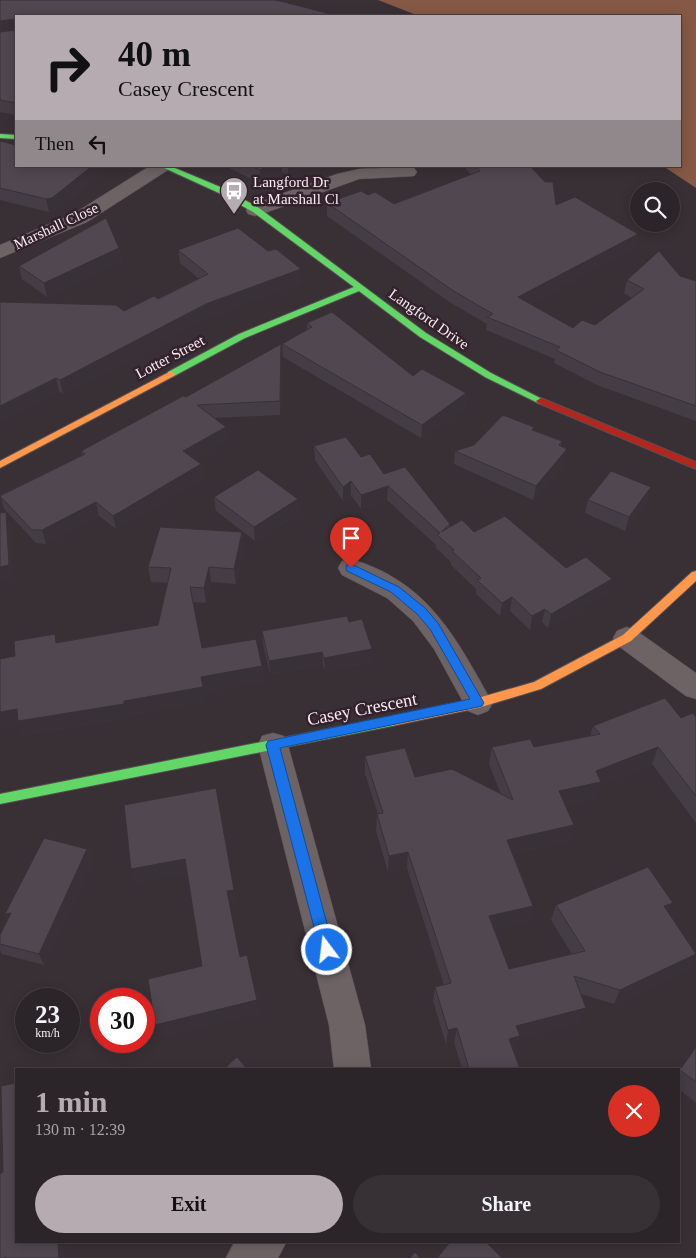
<!DOCTYPE html>
<meta charset="utf-8">
<style>
body{margin:0;font-family:"Times New Roman",serif;background:#373034;color:#f1f3f6;height:100vh;display:flex;flex-direction:column;font-size:19px;white-space:nowrap}
*{box-sizing:border-box;margin:0}
p{font-size:16px;color:#a6a4a8}
.icon{flex:none;width:28px;height:28px;fill:none;stroke:currentColor;stroke-width:2;stroke-linecap:round;stroke-linejoin:round}
.map{position:relative;flex:1;overflow:hidden}
.side{position:absolute;left:15px;top:1068px;width:665px;height:175px;display:flex;flex-direction:column;background:#2b2428;border-radius:0px;box-shadow:0 2px 12px #0003,0 0 0 1px #474145}
.side>*{flex:none}
.banner{position:absolute;left:15px;top:15px;width:666px;height:152px;border-radius:0px;box-shadow:0 2px 12px #0003,0 0 0 1px #474145;background:#b6abb0;color:#111;overflow:hidden}
.tools{position:absolute;left:630px;top:182px;display:grid;gap:10px}
.tools a{display:grid;place-items:center;width:50px;height:50px;border-radius:50%;background:#2b2428;box-shadow:0 2px 12px #0003,0 0 0 1px #474145;font-size:25px}
.speed{position:absolute;left:15px;top:988px;display:flex;gap:10px;font-size:25px;font-weight:700;text-align:center}
.speed>*{display:grid;place-content:center;width:65px;height:65px;border-radius:50%;background:#2b2428;box-shadow:0 2px 12px #0003,0 0 0 1px #474145;line-height:1}
.speed small{font-size:12px;font-weight:400}
.speed .limit{border:8px solid #d22;background:#fff;color:#111}
.pin{position:absolute;display:grid;place-items:center;width:42px;height:42px;color:#fff;margin:-51px -21px;border-radius:50% 50% 50% 0;rotate:-45deg;box-shadow:0 0 5px #0007}
.pin .icon{rotate:45deg}
.me{position:absolute;width:55px;margin:-28px;rotate:345deg;stroke-linejoin:round;filter:drop-shadow(0 0 4px #0008)}
.turn{display:flex;align-items:center;gap:18px;height:105px;padding:0 20px;font-size:22px}
.turn .icon{width:65px;height:65px;stroke-width:2.5}
.turn b{display:block;font-size:35px;line-height:42px}
.then{display:flex;align-items:center;height:48px;padding:0 20px;background:#0003;gap:10px;font-size:19px}
.round{display:grid;place-items:center;flex:none;width:52px;height:52px;border-radius:26px;background:#373034}
.headline{display:flex;align-items:center;justify-content:space-between;height:85px;padding:0 20px}
h1{font-size:30px;font-weight:700;line-height:38px;color:#b6abb0}
.cta{display:flex;gap:10px;margin-top:auto;padding:10px 20px}
.cta a{flex:1;height:58px;border-radius:30px;background:#b6abb0;color:#111;font-size:20px;font-weight:700;line-height:58px;text-align:center}
.cta a+a{background:#373034;color:#f1f3f6}
.map>svg:first-child{display:block}
.forest{fill:#855945}
.lines{fill:none;stroke-linecap:round;stroke-linejoin:round}
.street-casing{stroke:#574f53;stroke-width:1}
.fast-casing{stroke:#574f53;stroke-width:2}
.slow-casing{stroke:#574f53;stroke-width:2}
.jam-casing{stroke:#574f53;stroke-width:2}
.street{fill:#6d6365;fill-rule:evenodd}
.fast{fill:#63d668;fill-rule:evenodd}
.slow{fill:#ff974d;fill-rule:evenodd}
.jam{fill:#b3261e;fill-rule:evenodd}
.wall{fill:#453d45}
.shaded-wall{fill:#383238}
.building{fill:#504750;stroke:#383238}
.route{fill:#1a73e8;stroke:#114b97}
.labels{text-anchor:middle;stroke-width:5;stroke-linejoin:round;paint-order:stroke}
.far-poi-label{font-size:15px;fill:#f9edf2;stroke:#33222b;text-anchor:start}
.far-street-label{font-size:15px;fill:#f9edf2;stroke:#33222b}
.street-label{font-size:18px;fill:#f9edf2;stroke:#33222b}
</style>
<div class="map">
<svg width="696" height="1258" viewBox="0 0 696 1258">
<rect width="100%" height="100%" fill="#393035"/>
<path class="forest" d="M378,0h318v188l-33,-22h17v-150h-261z"/>
<g class="lines">
<defs>
<g id="street">
<path d="M150,166h21l-3,4 -81,52 -87,36v-13l73,-31z"/>
<path d="M408,167l6,1 3,4 -3,4 -55,3 -97,35 -7,2 -7,-2 -2,-4 2,-4 89,-32 22,-5z"/>
<path d="M351,559c74,22 102,73 137,136l5,8 -5,8 -10,4 -10,-4 -34,-62 -21,-28 -26,-23 -45,-23 -4,-7 4,-7z"/>
<path d="M627,627l10,4 59,42v26l-10,-3 -69,-51 -4,-7 4,-7z"/>
<path d="M273,733l11,3 4,9 77,280 6,44h-37l-5,-44 -71,-280 4,-9z"/>
<path d="M235,1241h52l-9,17h-52z"/>
</g>
<g id="fast">
<path d="M0,134l16,1v4l-16,-1z"/>
<path d="M160,166h10l55,23 34,19 167,125 65,40 55,28 -5,3 -3,-1 -53,-26 -65,-40 -61,-46 -114,47 -71,38h-6v-4l71,-38 115,-47 -101,-75 -34,-19z"/>
<path d="M392,716l4,2 2,3 -2,3 -4,2 -392,78v-10z"/>
</g>
<g id="slow">
<path d="M171,371l4,3 -1,2 -174,92v-7z"/>
<path d="M696,571v10l-65,60 -90,48 -63,19 -86,18 -4,-2 -2,-3 2,-3 4,-2 86,-18 56,-16 89,-47 69,-63z"/>
</g>
<path id="jam" d="M541,398l155,64v7l-158,-66 -2,-2z"/>
</defs>
<use href="#street" class="street-casing"/>
<use href="#fast" class="fast-casing"/>
<use href="#slow" class="slow-casing"/>
<use href="#jam" class="jam-casing"/>
<use href="#street" class="street"/>
<use href="#fast" class="fast"/>
<use href="#slow" class="slow"/>
<use href="#jam" class="jam"/>
</g>
<g class="wall">
<path d="M0,0l16,16v99l-16,-3z"/>
<path d="M0,141l16,25h79l2,10 -43,34 -5,2 -49,-12z"/>
<path d="M229,166h78l-19,9 -6,-3 -22,11 -31,-15z"/>
<path d="M464,166h66l26,39 82,29 -3,13 -106,57 44,24 22,-3 37,-27 -8,-5 3,-13 53,-4 16,5v140l-99,-36 -43,-22 1,-4 -69,-29 1,-6 -36,-21 -124,-87v-13l41,-8 26,9 77,-29z"/>
<path d="M119,248l2,13 -74,36 -25,-18 -3,-13z"/>
<path d="M178,250l90,1 33,18v13l-94,36 -144,76 -4,-3 -59,31 124,-111 34,-12 41,-20 -19,-16z"/>
<path d="M307,323l106,53 53,17 -1,14 -44,31 -138,-81 -1,-13 25,-14z"/>
<path d="M282,358l-2,57 -65,3 13,22 -33,19 8,19 -87,51 -17,-13 -53,28 -10,-1 -32,-34 -4,-14 82,-40 -1,-4 105,-54z"/>
<path d="M534,430l28,11 -1,5 6,3 -2,13 -32,38 -79,-36 1,-13z"/>
<path d="M314,446l47,11 23,17 66,50v3l24,5 92,36 42,24 -60,36 -6,-6 -12,8 -20,-19 -10,5 -24,-22v-5l-25,-24v-3l-15,-14v-3l-49,-45 -26,9 -10,-14 -8,6 -28,-41z"/>
<path d="M651,487l-4,14 -22,30 -40,-18 3,-13z"/>
<path d="M214,497l85,16 -44,28 -39,-30z"/>
<path d="M242,532l2,15 -8,37 -25,-2 -5,21 -13,-1 9,46 60,18 1,15 -59,10 1,10 -77,14v3l-105,17 -4,-11 -19,3v-68l15,-3 43,-14 100,-17 10,-42 -17,-1 -3,-15z"/>
<path d="M349,622l23,27v13l-47,9 -2,-6 -53,9 -7,-30 -1,-13z"/>
<path d="M696,717v106l-44,-59 -52,21 -5,14 -29,6 3,36 -56,13 20,52 -5,16 -34,7 15,40 63,-15 -21,-34 5,-15 112,7 20,57 -74,35 -33,-10v28l-62,16 -4,11 -2,1 7,19h-58l-8,-27 -8,2 -13,-43 2,-14 9,-2 -37,-117 -19,4 -12,-41 1,-17h1l-13,-40v-18l50,21 86,17 -12,-30 3,-17h42l56,-11 3,-10 88,-8z"/>
<path d="M87,849l5,12 -48,104 -42,-11 -2,-4v-15l8,-16 -3,-5z"/>
<path d="M696,1047v56l-17,-14v-17z"/>
<path d="M586,1241h14l-13,3z"/>
</g>
<g class="shaded-wall">
<path d="M15,19l1,12 -16,2v-12z"/>
<path d="M92,166h3l2,10 -43,34 -5,2 -3,-13z"/>
<path d="M268,166h14v6l-22,11v-13z"/>
<path d="M288,166h19l-19,9z"/>
<path d="M638,234l-3,13 -119,64 2,-14z"/>
<path d="M119,248l2,13 -74,36 -3,-14z"/>
<path d="M301,269v13l-94,36 -144,76 -3,-14 146,-76z"/>
<path d="M281,344l1,14 -2,57v-14z"/>
<path d="M56,378l3,13 -59,31v-16z"/>
<path d="M466,393l-1,14 -44,31 1,-13z"/>
<path d="M226,427l2,13 -43,25 -2,-14z"/>
<path d="M567,449l-2,13 -32,38 3,-14z"/>
<path d="M201,464l2,14 -87,51 -3,-13z"/>
<path d="M351,481v14l-8,6v-14z"/>
<path d="M388,486l-1,14 -26,9v-14z"/>
<path d="M651,487l-4,14 -22,30 4,-14z"/>
<path d="M298,499l1,14 -44,28 -1,-14z"/>
<path d="M96,502l3,14 -53,28 -4,-14z"/>
<path d="M6,512l5,14 2,53 -13,2v-14z"/>
<path d="M242,532l2,15 -8,37 -2,-15z"/>
<path d="M209,567l2,15 -5,21 -2,-15z"/>
<path d="M612,579l-4,13 -60,36 3,-14z"/>
<path d="M512,597l-2,14 -10,5 2,-13z"/>
<path d="M545,609l-3,13 -12,8 2,-14z"/>
<path d="M372,649v13l-47,9 -1,-13z"/>
<path d="M322,652l1,13 -53,9 -1,-13z"/>
<path d="M262,666l1,15 -59,10 1,10 -77,14v3l-105,17 -4,-11 -19,3v-15l17,-3 107,-8 77,-24z"/>
<path d="M658,747l-6,17 -52,21 -5,14 -40,9 4,-17 37,-20z"/>
<path d="M574,825l-5,16 -65,15 3,-16z"/>
<path d="M87,849l5,12 -48,104 -5,-11z"/>
<path d="M408,852l-1,16 -19,4 1,-16z"/>
<path d="M185,859l3,15 -53,10 -4,-15z"/>
<path d="M234,890l3,14 -7,1 -3,-14z"/>
<path d="M673,903l-8,15 -1,-12z"/>
<path d="M533,906l-5,16 -42,9 3,-15z"/>
<path d="M11,913v13l-6,-12z"/>
<path d="M696,954l-8,15 -74,35 6,-14z"/>
<path d="M257,1000l2,13 -100,25 -4,-13z"/>
<path d="M586,1008l-5,14 -62,16 -4,11 -10,3 4,-13 7,-13z"/>
<path d="M457,1028l-3,14 -8,2 2,-14z"/>
<path d="M58,1241h7l1,17h-7z"/>
</g>
<g class="building">
<path d="M0,0h274l10,2 54,14h-322v87l-16,-3v-68l15,-2v-11l-15,2z"/>
<path d="M0,141l16,4v21h76l-40,32 -6,1 -46,-11z"/>
<path d="M251,166h17l-8,4z"/>
<path d="M476,166h54l15,16h8l3,23 19,-8 63,37 -120,63 55,31 9,-8 13,5 49,-36 -17,-9 32,-29 21,25 16,5v125l-96,-34 -44,-22 4,-3 -73,-30 6,-3 -41,-24 -125,-87 34,-12 7,4 7,-3 19,12 86,-33z"/>
<path d="M106,218l13,30 -75,35 -25,-17z"/>
<path d="M238,228l30,23 8,-2 25,20 -95,35 -146,76 -4,-2 -56,28v-104l116,3 8,6 30,-15 4,3 50,-25 -30,-24z"/>
<path d="M332,312l81,64 9,-7 44,24 -44,32 -140,-81 30,-17 -5,-4z"/>
<path d="M281,344l-1,57 -83,4 29,22 -43,24 18,13 -88,52 -17,-14 -54,28h-10l-32,-34 85,-42 -4,-3 102,-55 3,1z"/>
<path d="M503,415l31,12 -2,3 30,11 -3,4 8,4 -31,37 -81,-35 19,-6z"/>
<path d="M346,437l15,20 9,-3 14,20 21,-7 45,57 -9,8 21,-12 12,12 31,-16 61,52 20,-11 26,22 -61,35 -6,-5 -13,7 -20,-19 -10,6 -25,-23 4,-2 -29,-27 2,-1 -17,-15 3,-2 -52,-47 -27,9 -10,-14 -8,6 -29,-41z"/>
<path d="M258,470l40,29 -44,28 -40,-30z"/>
<path d="M611,471l40,16 -22,30 -41,-17z"/>
<path d="M6,512l3,53 -9,2v-54z"/>
<path d="M160,527l82,5 -8,37 -25,-2 -5,21 -14,-1 12,61 54,-9 6,27 -61,11 2,10 -79,14v3l-106,17 -1,-12 -17,3v-53l15,-3 -1,-15 41,-7 1,9 102,-18 13,-57 -23,-1z"/>
<path d="M347,616l2,6 13,-3 10,30 -48,9 -2,-6 -53,9 -7,-30z"/>
<path d="M665,698l16,20 12,-5 3,4v79l-38,-49 -62,24 5,11 -42,9 15,34 -67,15 26,66 -44,10 20,53 76,-18 -29,-46 92,-38 25,36 -9,3 32,48 -76,36 -46,-14 12,32 -70,18 4,10 -11,3 11,30h-51l-12,-41 -9,2 -13,-43 16,-4 -43,-131 -19,4 -12,-42 6,-1 -18,-57 40,-8 10,29 37,-8 61,31 -21,-53 38,-8 4,8 66,-13 -7,-8z"/>
<path d="M216,788l18,102 -7,1 13,66 7,-2 10,45 -102,25 -7,-46 54,-13 -17,-107 -54,10 -7,-64z"/>
<path d="M44,838l43,11 -48,105 -39,-10v-9l11,-22 -6,1z"/>
<path d="M696,1047v35l-16,-12z"/>
<path d="M237,1057l10,12h-23z"/>
<path d="M16,1083v158h42l1,17h-53v-1l-2,1h-4v-84l3,-2 -2,-86z"/>
<path d="M451,1241h34l17,17h-65z"/>
<path d="M415,1252l5,6h-10z"/>
</g>
<path class="route" d="M351,564l48,23 26,21 13,15 46,80 -2,3 -4,1 -198,41 54,202 -2,5 -5,2 -5,-2 -2,-5 -54,-205 2,-4 202,-42 -40,-70 -13,-15 -26,-22 -44,-21 -1,-3 1,-3z"/>
<defs>
<symbol id="bus-pin" viewBox="-11 -11 22 30"><path d="M0 17L-7.5 6A9.5 9.5 0 1 1 7.5 6Z" fill="#b6abb0" stroke="#33222b"/><path d="M-5-6H5V4H4V6H2V4H-2V6H-4V4H-5ZM-3.5-4V0h7V-4ZM-3.5 1.2v1.5H-2V1.2ZM2 1.2v1.5H3.5V1.2Z" fill="#fff"/></symbol>
</defs>
<g fill-rule="evenodd">
<use href="#bus-pin" x="218" y="175" width="32" height="43"/>
</g>
<g class="labels">
<g class="far-poi-label">
<text x="253" y="187">Langford Dr<tspan x="253" dy="17">at Marshall Cl</tspan></text>
</g>
<g class="far-street-label">
<text transform="translate(56 226) rotate(-25)" y="5">Marshall Close</text>
<text transform="translate(429 319) rotate(35)" y="5">Langford Drive</text>
<text transform="translate(170 357) rotate(-28)" y="5">Lotter Street</text>
</g>
<g class="street-label">
<text transform="translate(362 709) rotate(-11)" y="6">Casey Crescent</text>
</g>
</g>
</svg>
<div class="tools">
<a><svg class="icon" aria-label="search" viewBox="0 0 24 24"><circle cx="10" cy="10" r="6"/><path d="M15 15l6 6"/></svg></a>
</div>
<div class="speed"><div>23<small>km/h</small></div><div class="limit">30</div></div>
<div class="pin" style="left:351px;top:568px;background:#d93025"><svg class="icon" aria-label="arrive" viewBox="0 0 24 24"><path d="M6 21V4h12l-3 4 3 4H6"/></svg></div>
<svg class="me" style="left:327px;top:950px" viewBox="-20 -20 40 40"><circle r="17" fill="#1a73e8" stroke="#fff" stroke-width="3"/><path d="M0-11L8 9 0 5-8 9z" fill="#fff"/></svg>
<div class="banner">
<div class="turn"><svg class="icon" aria-label="right" viewBox="0 0 24 24"><path d="M7 20v-9h11M14 6l5 5-5 5"/></svg><div><b>40 m</b>Casey Crescent</div></div>
<div class="then">Then<svg class="icon" aria-label="left" viewBox="0 0 24 24"><path d="M17 20v-9H6M10 6l-5 5 5 5"/></svg></div>
</div>
<section class="side">
<div class="headline"><div><h1>1 min</h1><p>130 m · 12:39</p></div><a class="round" style="background:#d93025;color:#fff"><svg class="icon" aria-label="close" viewBox="0 0 24 24"><path d="M6 6l12 12M18 6L6 18"/></svg></a></div>
<div class="cta"><a>Exit</a><a>Share</a></div>
</section>
</div>
